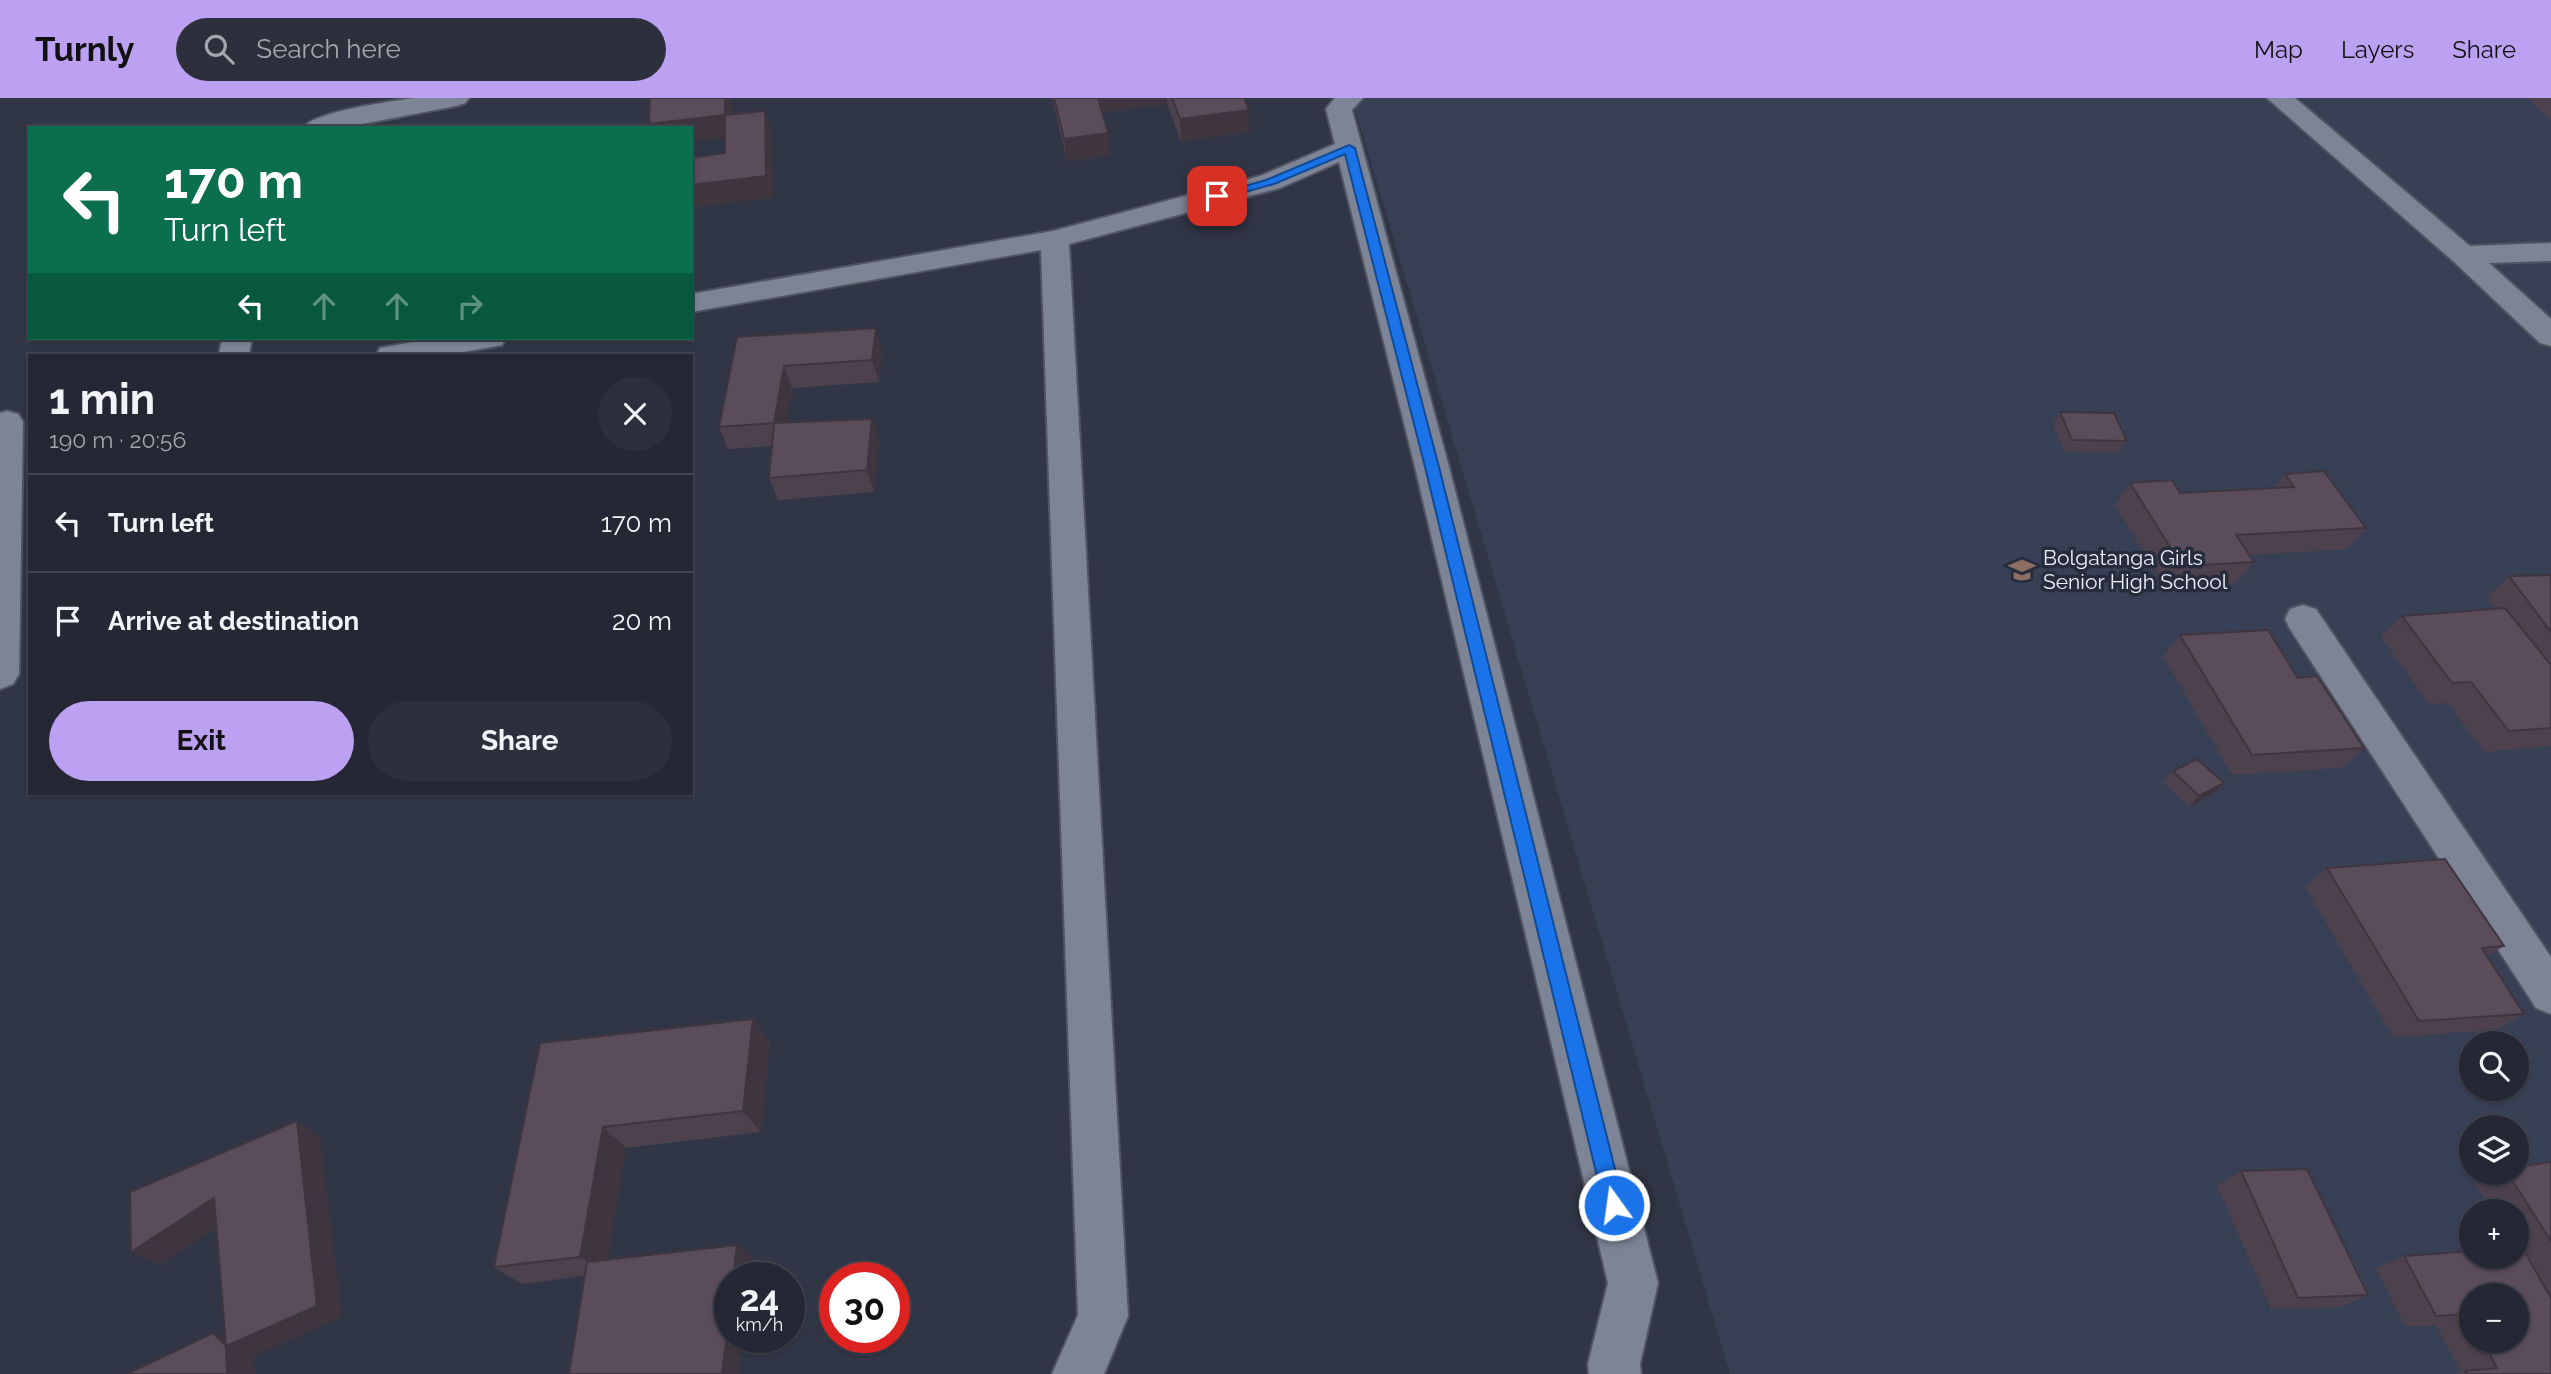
<!DOCTYPE html>
<meta charset="utf-8">
<style>
body{margin:0;font-family:Raleway,sans-serif;background:#2d303c;color:#f1f3f6;height:100vh;display:flex;flex-direction:column;font-size:26px;white-space:nowrap}
*{box-sizing:border-box;margin:0}
p{font-size:23px;color:#a3a6ac}
.icon{flex:none;width:38px;height:38px;fill:none;stroke:currentColor;stroke-width:2;stroke-linecap:round;stroke-linejoin:round}
.map{position:relative;flex:1;overflow:hidden}
.side{position:absolute;left:28px;top:256px;width:665px;height:441px;display:flex;flex-direction:column;background:#252834;border-radius:0px;box-shadow:0 2px 5px #0004,0 0 0 2px #42444f}
.side>*{flex:none}
.hud{position:absolute;left:28px;top:28px;width:665px;height:214px;border-radius:0px;box-shadow:0 2px 5px #0004,0 0 0 2px #42444f;background:#0b6e4f;color:#fff;overflow:hidden}
.controls{position:absolute;left:2459px;top:933px;display:grid;gap:14px}
.controls a{display:grid;place-items:center;width:70px;height:70px;border-radius:50%;background:#252834;box-shadow:0 2px 5px #0004,0 0 0 2px #42444f;font-size:35px}
.speed{position:absolute;left:714px;top:1164px;display:flex;gap:14px;font-size:35px;font-weight:700;text-align:center}
.speed>*{display:grid;place-content:center;width:91px;height:91px;border-radius:50%;background:#252834;box-shadow:0 2px 5px #0004,0 0 0 2px #42444f;line-height:1}
.speed small{font-size:18px;font-weight:400}
.speed .limit{border:10px solid #d22;background:#fff;color:#111}
.pin{position:absolute;display:grid;place-items:center;width:60px;height:60px;color:#fff;margin:-30px;border-radius:14px;box-shadow:0 4px 10px #0006}
.me{position:absolute;width:77px;margin:-38px;rotate:346deg;stroke-linejoin:round;filter:drop-shadow(0 0 5px #0008)}
.turn{display:flex;align-items:center;gap:24px;height:147px;padding:0 21px;font-size:32px}
.turn .icon{width:91px;height:91px;stroke-width:2.5}
.turn b{display:block;font-size:49px;line-height:60px}
.lanes{display:flex;align-items:center;height:66px;padding:0 21px;background:#0003;justify-content:center;gap:35px;direction:ltr}
.lanes .off{opacity:.35}
.round{display:grid;place-items:center;flex:none;width:74px;height:74px;border-radius:37px;background:#2d303c}
.head{display:flex;align-items:center;justify-content:space-between;height:119px;padding:0 21px}
h1{font-size:42px;font-weight:700;line-height:52px}
.cta{display:flex;gap:14px;margin-top:auto;padding:14px 21px}
.cta a{flex:1;height:80px;border-radius:42px;background:#bca0f2;color:#111;font-size:28px;font-weight:700;line-height:80px;text-align:center}
.cta a+a{background:#2d303c;color:#f1f3f6}
ul{padding:0;list-style:none}
li{display:flex;align-items:center;gap:21px;height:98px;padding:0 21px;border-top:2px solid #42444f}
li div{flex:1}
li b{display:block;font-size:26px}
li em{font-style:normal}
header{display:flex;align-items:center;gap:42px;box-sizing:border-box;height:98px;padding:0 35px;background:#bca0f2;color:#111}
header strong{font-size:33px}
nav{display:flex;gap:38px;margin-inline-start:auto;font-size:24px}
.search{width:490px;height:63px;background:#2d303c;display:flex;align-items:center;gap:18px;box-sizing:border-box;padding:0 24px;border-radius:38px;color:#a3a6ac;font-size:26px}
.map>svg:first-child{display:block}
.built{fill:#384056;fill-rule:evenodd}
.lines{fill:none;stroke-linecap:round;stroke-linejoin:round}
.minor-casing{stroke:#505461;stroke-width:4}
.minor{fill:#7d8496;fill-rule:evenodd}
.wall{fill:#4d414d;fill-rule:evenodd}
.shaded-wall{fill:#3f353f}
.building{fill:#5a4c5a;stroke:#3f353f;stroke-width:2}
.route{fill:#1a73e8;stroke:#114b97;stroke-width:2}
.labels{text-anchor:middle;stroke-width:7;stroke-linejoin:round;paint-order:stroke}
.poi-label{font-size:21px;fill:#ebeff9;stroke:#272c3c;text-anchor:start}
</style>
<header>
<strong>Turnly</strong>
<div class="search"><svg class="icon" aria-label="search" viewBox="0 0 24 24"><circle cx="10" cy="10" r="6"/><path d="M15 15l6 6"/></svg>Search here</div>
<nav><a>Map</a><a>Layers</a><a>Share</a></nav>
</header>
<div class="map">
<svg width="2551" height="1276" viewBox="0 0 2551 1276">
<rect width="100%" height="100%" fill="#313646"/>
<path class="built" d="M1352,0h1199v1276h-821zM2471,945h45v45h-45zM2471,1029h45v45h-45zM2471,1113h45v45h-45zM2471,1197h45v45h-45z"/>
<g class="lines">
<defs>
<g id="minor">
<path d="M413,0h56l-4,5 -9,3 -115,22h-38c12,-17 87,-26 110,-30z"/>
<path d="M1335,0h28l-11,12 97,357 209,816 -18,81 1,10h-52l-1,-10 20,-81 -193,-816 -76,-305 -59,26 -211,56 59,1072 -24,58h-52l26,-59 -37,-1065 -350,62v-18l362,-63 207,-55 75,-32 -9,-35z"/>
<path d="M2267,0h28l175,148 81,-3v18l-62,2 62,56v27l-11,-3 -87,-82z"/>
<path d="M222,240h30l-3,17h-30z"/>
<path d="M435,240h71l-4,7 -55,10h-71l4,-7z"/>
<path d="M7,313l11,3 5,8 -4,252 -6,10 -13,5v-276z"/>
<path d="M2303,507l13,4 235,348v57l-15,-6 -246,-379 -5,-10 5,-10z"/>
</g>
</defs>
<use href="#minor" class="minor-casing"/>
<use href="#minor" class="minor"/>
</g>
<g class="wall">
<path d="M1052,0h192l5,12v22l-68,9 -14,-37 -65,8 6,21 2,23 -43,5z"/>
<path d="M2527,0h24v22z"/>
<path d="M737,239l145,13 -3,32 -87,6 -6,34 93,19 -5,51 -96,8 -9,-22 3,-32 -44,3 -9,-22z"/>
<path d="M2060,314l67,29 -8,11 -54,-1 -12,-27z"/>
<path d="M2285,376l81,54 -19,21 -97,6 4,7 -18,21 -71,5 -50,-83 15,-22 50,10 94,-5z"/>
<path d="M2551,477v171l-67,6 -36,-49 -19,1 -48,-67 21,-21 93,-7 -8,-12 22,-21z"/>
<path d="M2180,537l118,43 66,70 -22,20 -110,7 -69,-119z"/>
<path d="M2173,673l51,12 -10,10 -25,14 -26,-25z"/>
<path d="M2327,770l177,78 -16,10 36,58 -28,16 -103,7 -88,-150z"/>
<path d="M753,921l17,23 -9,90 -135,16 -19,111 130,-14 14,12 -2,21h-19l12,59 -4,37h-169l15,-98 -62,8 -28,-17 46,-224z"/>
<path d="M2551,1064v212h-96l6,-2 -25,-47 -31,2 -29,-59 28,-12h112v-45h-24l-18,-29 21,-10h21zM2471,1197l45,45h-45z"/>
<path d="M2241,1073l127,124 -28,12 -69,2 -54,-124z"/>
</g>
<g class="shaded-wall">
<path d="M725,0h5l2,6v33l-41,5v-14h-40l-2,-4z"/>
<path d="M1097,0h70v6l-68,8z"/>
<path d="M1249,12v22l-68,9 -1,-22z"/>
<path d="M765,13l7,22 1,65 -82,10v-23l75,-9z"/>
<path d="M1108,35l2,23 -43,5 -3,-22z"/>
<path d="M876,230l6,22 -3,32 -7,-22z"/>
<path d="M784,268l8,22 -10,57 -8,-22z"/>
<path d="M872,321l7,22 -5,51 -7,-22z"/>
<path d="M2224,685l-10,10 -25,14 10,-11z"/>
<path d="M753,921l17,23 -9,90 -18,-21z"/>
<path d="M297,1023l23,15 22,181 -88,39 1,18h-28l-14,-41 23,9z"/>
<path d="M603,1029l23,21 -21,126 -25,-17z"/>
<path d="M214,1100l27,13 -81,54 -29,-13z"/>
<path d="M737,1147l14,12 -2,21h-16z"/>
<path d="M730,1211v28h12l-4,37h-16z"/>
</g>
<g class="building">
<path d="M650,0h75v17l-76,9z"/>
<path d="M1054,0h44l10,35 -44,6z"/>
<path d="M1172,0h72l5,12 -69,9z"/>
<path d="M765,13l1,65 -75,9v-27l34,-5v-38z"/>
<path d="M876,230l-4,32 -88,6 -10,57 98,-4 -5,51 -98,8 5,-55 -55,4 18,-90z"/>
<path d="M2060,314l54,1 13,28 -55,-1z"/>
<path d="M2324,373l42,57 -130,7 18,27 -72,4 -52,-83 42,-3 8,13 114,-6 -9,-13z"/>
<path d="M2551,477v57l-42,-56z"/>
<path d="M2505,510l46,57v63l-42,3 -38,-49 -19,1 -50,-67z"/>
<path d="M2268,532l30,48 19,-2 47,72 -112,7 -72,-120z"/>
<path d="M2197,661l27,24 -25,13 -26,-25z"/>
<path d="M2445,761l59,87 -22,2 42,66 -105,7 -92,-153z"/>
<path d="M753,921l-10,92 -140,16 -23,130 -86,10 46,-224z"/>
<path d="M297,1023l20,185 -91,40 -12,-148 -83,54 -1,-60z"/>
<path d="M2551,1064v79l-44,-69h9v-5z"/>
<path d="M2307,1071l61,126 -70,3 -57,-127z"/>
<path d="M737,1147l-4,33h-3v31l-8,65h-153l18,-112z"/>
<path d="M2516,1149h6l29,51v76h-84l-2,-3 32,-3 -15,-28h34v-45h-45v26l-4,-7 -31,2 -32,-60 67,-5v5h45z"/>
<path d="M213,1235l13,13 1,28h-100z"/>
</g>
<path class="route" d="M1349,47l6,3 84,319 185,738 -3,7 -7,2 -7,-2 -3,-7 -179,-738 -80,-313 -71,30 -57,16 -6,-4 55,-16z"/>
<defs>
<symbol id="school-bare" viewBox="-9 -9 18 18"><path d="M0-5L7-2L0 1L-7-2ZM-4 1L0 2.5L4 1V4Q0 6-4 4Z" fill="#8d6e63" stroke="#272c3c" stroke-width="2.5" paint-order="stroke"/></symbol>
</defs>
<g fill-rule="evenodd">
<use href="#school-bare" x="2003" y="453" width="38" height="38"/>
</g>
<g class="labels">
<g class="poi-label">
<text x="2043" y="467">Bolgatanga Girls<tspan x="2043" dy="24">Senior High School</tspan></text>
</g>
</g>
</svg>
<div class="controls">
<a><svg class="icon" aria-label="search" viewBox="0 0 24 24"><circle cx="10" cy="10" r="6"/><path d="M15 15l6 6"/></svg></a>
<a><svg class="icon" aria-label="layers" viewBox="0 0 24 24"><path d="M12 4l9 5-9 5-9-5zM3 14l9 5 9-5"/></svg></a>
<a>+</a>
<a>−</a>
</div>
<div class="speed"><div>24<small>km/h</small></div><div class="limit">30</div></div>
<div class="pin" style="left:1217px;top:98px;background:#d93025"><svg class="icon" aria-label="arrive" viewBox="0 0 24 24"><path d="M6 21V4h12l-3 4 3 4H6"/></svg></div>
<svg class="me" style="left:1614px;top:1107px" viewBox="-20 -20 40 40"><circle r="17" fill="#1a73e8" stroke="#fff" stroke-width="3"/><path d="M0-11L8 9 0 5-8 9z" fill="#fff"/></svg>
<div class="hud">
<div class="turn"><svg class="icon" aria-label="left" viewBox="0 0 24 24"><path d="M17 20v-9H6M10 6l-5 5 5 5"/></svg><div><b>170 m</b>Turn left</div></div>
<div class="lanes"><svg class="icon" aria-label="left" viewBox="0 0 24 24"><path d="M17 20v-9H6M10 6l-5 5 5 5"/></svg><svg class="icon off" aria-label="ahead" viewBox="0 0 24 24"><path d="M12 20V5M6 11l6-6 6 6"/></svg><svg class="icon off" aria-label="ahead" viewBox="0 0 24 24"><path d="M12 20V5M6 11l6-6 6 6"/></svg><svg class="icon off" aria-label="right" viewBox="0 0 24 24"><path d="M7 20v-9h11M14 6l5 5-5 5"/></svg></div>
</div>
<section class="side">
<div class="head"><div><h1>1 min</h1><p>190 m · 20:56</p></div><a class="round"><svg class="icon" aria-label="close" viewBox="0 0 24 24"><path d="M6 6l12 12M18 6L6 18"/></svg></a></div>
<ul>
<li><svg class="icon" aria-label="left" viewBox="0 0 24 24"><path d="M17 20v-9H6M10 6l-5 5 5 5"/></svg><div><b>Turn left</b></div><em>170 m</em></li>
<li><svg class="icon" aria-label="arrive" viewBox="0 0 24 24"><path d="M6 21V4h12l-3 4 3 4H6"/></svg><div><b>Arrive at destination</b></div><em>20 m</em></li>
</ul>
<div class="cta"><a>Exit</a><a>Share</a></div>
</section>
</div>
